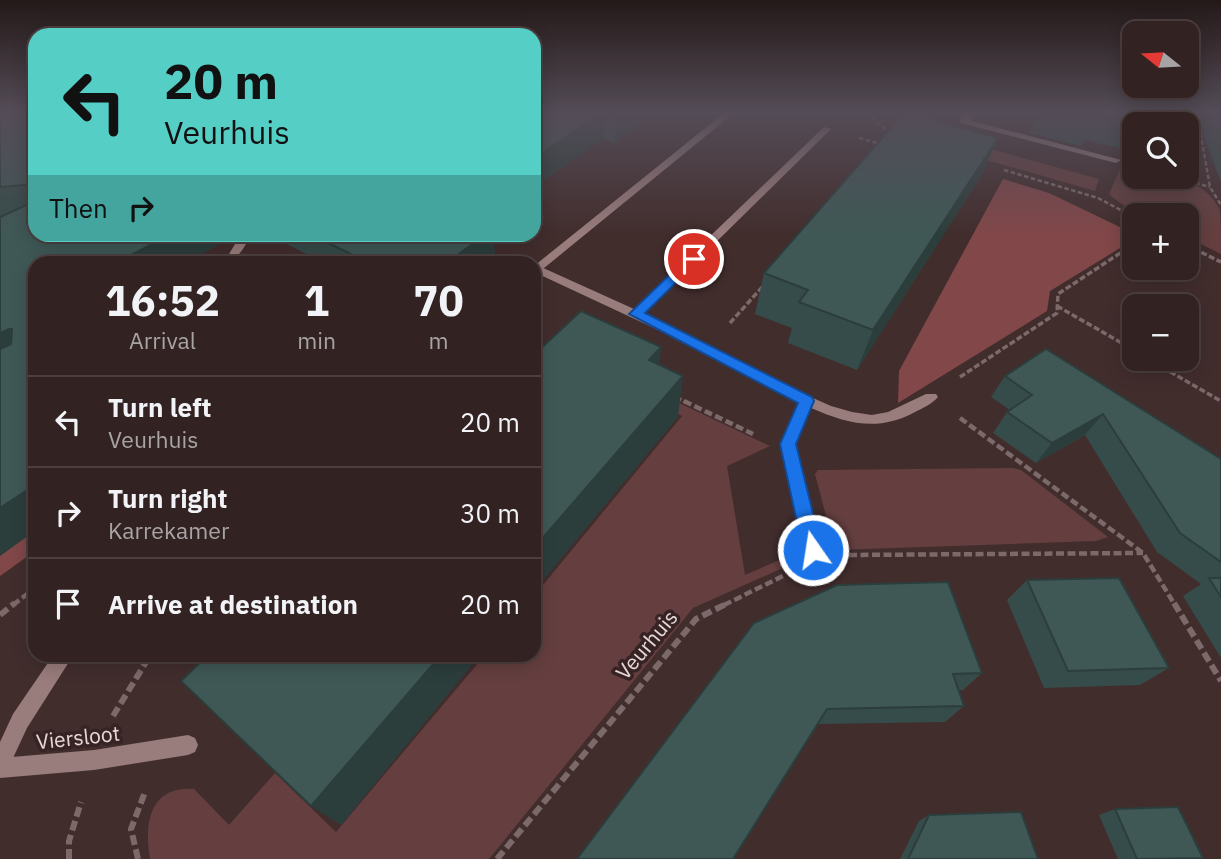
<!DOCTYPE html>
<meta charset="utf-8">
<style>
body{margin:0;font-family:"IBM Plex Sans",sans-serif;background:#3d2f2f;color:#f1f3f6;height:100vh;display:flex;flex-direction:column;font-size:26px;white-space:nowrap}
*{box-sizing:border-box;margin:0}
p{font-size:23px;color:#a8a4a5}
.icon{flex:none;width:38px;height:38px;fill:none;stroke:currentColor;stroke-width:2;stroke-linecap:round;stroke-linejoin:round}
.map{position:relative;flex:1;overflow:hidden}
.details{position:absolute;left:28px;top:256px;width:513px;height:406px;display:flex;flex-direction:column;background:#322222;border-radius:21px;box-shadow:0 4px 18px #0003,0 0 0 2px #4d3f40}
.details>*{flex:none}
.top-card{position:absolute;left:28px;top:28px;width:513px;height:214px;border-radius:21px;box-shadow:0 4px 18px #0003,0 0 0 2px #4d3f40;background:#55cec6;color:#111;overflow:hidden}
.needle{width:46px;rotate:288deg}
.fabs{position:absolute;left:1122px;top:21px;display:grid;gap:14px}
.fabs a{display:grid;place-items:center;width:77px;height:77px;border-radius:14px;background:#322222;box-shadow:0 4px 18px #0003,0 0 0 2px #4d3f40;font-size:35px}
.pin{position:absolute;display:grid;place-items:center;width:60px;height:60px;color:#fff;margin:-30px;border:4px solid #fff;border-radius:50%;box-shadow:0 2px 7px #0007}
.me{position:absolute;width:77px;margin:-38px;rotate:347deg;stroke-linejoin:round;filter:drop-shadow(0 0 5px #0008)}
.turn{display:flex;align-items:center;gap:24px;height:147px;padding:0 21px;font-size:32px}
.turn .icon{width:91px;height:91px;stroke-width:2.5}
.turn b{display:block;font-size:49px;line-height:60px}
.then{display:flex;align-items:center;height:66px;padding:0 21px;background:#0003;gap:14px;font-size:26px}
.eta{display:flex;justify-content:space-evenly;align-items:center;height:119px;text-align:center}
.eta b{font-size:42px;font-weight:700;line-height:49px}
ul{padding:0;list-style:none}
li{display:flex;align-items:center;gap:21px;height:91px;padding:0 21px;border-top:2px solid #4d3f40}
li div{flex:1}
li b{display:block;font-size:26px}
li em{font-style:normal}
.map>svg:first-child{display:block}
.green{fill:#653f3f}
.forest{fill:#814749}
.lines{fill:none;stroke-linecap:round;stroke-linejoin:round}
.path-far3{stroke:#7c6969;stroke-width:2.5;stroke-dasharray:4.5 2.5;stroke-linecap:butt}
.path-far2{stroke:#7c6969;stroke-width:3.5;stroke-dasharray:6 2.5;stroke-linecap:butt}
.path-far1{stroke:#7c6969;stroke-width:4.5;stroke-dasharray:8 3.5;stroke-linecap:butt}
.path{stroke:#7c6969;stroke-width:6;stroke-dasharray:10 4.5;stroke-linecap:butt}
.minor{fill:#997c7c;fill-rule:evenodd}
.tertiary{fill:#997c7c;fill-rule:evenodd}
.wall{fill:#364c4a}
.shaded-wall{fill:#2c3e3c}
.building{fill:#3f5856;stroke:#2c3e3c;stroke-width:2}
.route{fill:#1a73e8;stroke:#114b97;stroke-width:2}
.labels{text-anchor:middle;stroke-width:7;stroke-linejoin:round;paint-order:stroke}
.near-street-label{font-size:21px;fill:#e6d8d8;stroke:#372323}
</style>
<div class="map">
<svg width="1221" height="859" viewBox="0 0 1221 859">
<rect width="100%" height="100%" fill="#422d2d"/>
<g class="green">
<path d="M936,134l163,45 -4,12 -192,-55z"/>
<path d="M1122,164l12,3v10c34,0 69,-1 86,33 1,10 1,32 1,44l-34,-17 -1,-22c-30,0 -54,1 -77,-21z"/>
<path d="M658,393l112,53 -43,20 18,109 46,-20 3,8 -101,45 -204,251h-339c-6,-35 -1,-73 44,-70l35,36 46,-52 61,59 149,-177 49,-1v-58l148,-180 -30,-15z"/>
<path d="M1013,468l8,2 87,67 -12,4 -261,9 -20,-76 3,-4z"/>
</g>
<g class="forest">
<path d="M1003,179l46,14 73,35 8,14 -80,49 -3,20 -149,92 1,-32z"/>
<path d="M35,499v52l-35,25v-52z"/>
</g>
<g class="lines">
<g class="path-far3">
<path d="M777,113l13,4"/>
<path d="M866,113l26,22"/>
<path d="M917,113l19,5"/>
<path d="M1203,128l-3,2 10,57 11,18"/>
<path d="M859,138l25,7"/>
<path d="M1004,170l94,28 36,19"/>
<path d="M1175,177l35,10"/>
<path d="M534,214l9,4"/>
</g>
<g class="path-far2">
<path d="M1186,245l35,17"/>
<path d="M1057,306l77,44"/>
<path d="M730,323l34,-38"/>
<path d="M1148,359l73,42"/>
<path d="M960,377l97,-64 1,-19 76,-50"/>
<path d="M676,397l11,6"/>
</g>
<g class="path-far1">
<path d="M684,401l69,33"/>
<path d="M960,418l183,135 32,52"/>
<path d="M849,555l294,-2"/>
<path d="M13,605l22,-17"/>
<path d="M724,605l61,-30"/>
</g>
<g class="path">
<path d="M1174,603l47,78"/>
<path d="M0,615l15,-12"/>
<path d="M113,716l38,-62"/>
<path d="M69,859v-18l12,-39"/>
<path d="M138,859l-7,-30 14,-37"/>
<path d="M497,859l199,-240 32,-16"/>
</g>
<g class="minor">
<path d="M965,113h9l-5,7 152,40 -5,3 -155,-40 -1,-2z"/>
<path d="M824,127l7,2 -187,184 126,66 61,27 21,6 20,3 16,-3 38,-18h10l2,3c-6,7 -15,11 -23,15 -37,20 -67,12 -104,-4l-16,36 25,106 -2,5 -6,2 -6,-2 -2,-5 -23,-106 18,-41 -145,-75 -120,-56v-6l7,1 93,42z"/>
<path d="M241,234h11c-12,19 -13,28 -37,28l1,-2 13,-6z"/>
<path d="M188,735l7,3 3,7 -3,7 -7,3 -94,15 -94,8v-20l94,-8z"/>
</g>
<g class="tertiary">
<path d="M724,113h10l-196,160 -4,1v-8z"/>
<path d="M54,654h20l-47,74 -20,43 -7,3v-32l13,-28z"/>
</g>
</g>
<g class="wall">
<path d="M0,113h35v121h202l-50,28h-152l-35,294z"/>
<path d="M534,113h122l-41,30 -11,-4 -70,48z"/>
<path d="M1038,113h107l-7,11h-4v8l-11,17 -38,-9 -4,6 -52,-13z"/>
<path d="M1195,113h26v69z"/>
<path d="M998,138l-17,38 -124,194 -69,-27 4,-15 -37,-14 9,-41z"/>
<path d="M267,234h237l-11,8 3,17 -5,3h-169z"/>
<path d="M1005,376l216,83v199l-38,-62 18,-12 -44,-32 -72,-117 -49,28 -43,-30 14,-21 3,-2 -19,-13z"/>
<path d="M1027,580l142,88 -29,17 -96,3 -37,-88z"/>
<path d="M754,623l228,50 -19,17h-5l6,16 -19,16 -127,2z"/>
<path d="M1115,809l86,50h-83l-19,-44z"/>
<path d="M929,815l109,44h-138l19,-38z"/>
</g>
<g class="shaded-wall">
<path d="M602,113h2v26l-70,48v-29z"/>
<path d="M620,113h36l-41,30 1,-27z"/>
<path d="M998,138l-17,38 -124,194 16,-40z"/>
<path d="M171,234h66l-50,28h-69z"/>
<path d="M477,234h27l-11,8 3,17 -5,3h-43z"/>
<path d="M9,329l25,28 -34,17v-41z"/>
<path d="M661,347l-3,41 -9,-28z"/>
<path d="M683,376l-5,41 -144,174v-43z"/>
<path d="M1103,414l-18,21 -49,28 16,-20z"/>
<path d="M35,485v46l-35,25v-48z"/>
<path d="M442,654h39l-140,171 -30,-19z"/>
</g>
<g class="building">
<path d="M0,113h35v71l-35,3z"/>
<path d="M534,113h68l-68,45z"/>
<path d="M606,113h14l-4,3z"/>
<path d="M904,113h4l90,25 -125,192 -74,-28 9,-12 -44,-17z"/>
<path d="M35,201v33h136l-53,28h-83v223l-35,23v-159l11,-5 1,-15h-3l-9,4v-116z"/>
<path d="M310,234h176l-38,28h-81z"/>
<path d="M581,311l80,36 -12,13 34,16 -149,172v-190l4,-4 -2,-1z"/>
<path d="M1046,349l175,110v103l-41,-29 -77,-119 -51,29 -45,-31 25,-17 -27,-19z"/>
<path d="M1119,578l50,90 -101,3 -41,-91z"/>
<path d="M1209,578h12v19z"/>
<path d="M948,582l34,91 -29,1 11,32 -137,3 -94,150h-156l177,-236 83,-38z"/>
<path d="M209,654h233l-131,152 -130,-125z"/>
<path d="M1178,807l25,51 -66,1 -22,-50z"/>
<path d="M1021,812l17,47h-130l21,-44z"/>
</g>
<linearGradient id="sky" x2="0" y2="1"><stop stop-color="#241919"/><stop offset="0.48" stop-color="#544c57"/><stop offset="1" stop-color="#544c57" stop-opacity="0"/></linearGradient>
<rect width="1221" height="234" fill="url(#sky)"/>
<path class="route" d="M689,256l11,3 -55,54 167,84 2,4 -18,43 26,106 -3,6 -6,2 -7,-2 -3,-6 -23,-106 18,-41 -169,-89z"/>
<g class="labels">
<g class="near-street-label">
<text transform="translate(647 645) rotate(-50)" y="7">Veurhuis</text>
<text transform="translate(78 738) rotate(-6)" y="7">Viersloot</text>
</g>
</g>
</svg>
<div class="fabs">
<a><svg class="needle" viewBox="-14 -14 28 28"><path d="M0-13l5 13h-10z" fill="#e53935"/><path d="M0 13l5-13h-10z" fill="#a8a4a5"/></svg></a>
<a><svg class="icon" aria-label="search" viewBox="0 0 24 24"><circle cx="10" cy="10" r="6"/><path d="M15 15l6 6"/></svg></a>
<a>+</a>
<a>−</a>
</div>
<div class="pin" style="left:694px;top:259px;background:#d93025"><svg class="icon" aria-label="arrive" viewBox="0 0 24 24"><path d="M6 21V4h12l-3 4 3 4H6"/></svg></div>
<svg class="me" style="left:813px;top:550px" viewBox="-20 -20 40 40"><circle r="17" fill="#1a73e8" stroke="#fff" stroke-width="3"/><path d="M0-11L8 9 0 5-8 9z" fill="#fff"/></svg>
<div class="top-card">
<div class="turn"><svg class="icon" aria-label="left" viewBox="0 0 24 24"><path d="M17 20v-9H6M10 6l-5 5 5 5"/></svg><div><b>20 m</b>Veurhuis</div></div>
<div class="then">Then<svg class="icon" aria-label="right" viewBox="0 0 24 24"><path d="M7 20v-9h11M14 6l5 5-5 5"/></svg></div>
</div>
<section class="details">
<div class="eta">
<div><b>16:52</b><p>Arrival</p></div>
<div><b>1</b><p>min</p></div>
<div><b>70</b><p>m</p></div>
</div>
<ul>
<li><svg class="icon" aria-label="left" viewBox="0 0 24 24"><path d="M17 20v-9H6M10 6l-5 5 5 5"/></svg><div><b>Turn left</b><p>Veurhuis</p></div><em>20 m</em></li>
<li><svg class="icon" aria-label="right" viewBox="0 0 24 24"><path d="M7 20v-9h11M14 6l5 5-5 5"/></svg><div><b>Turn right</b><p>Karrekamer</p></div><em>30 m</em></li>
<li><svg class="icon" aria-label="arrive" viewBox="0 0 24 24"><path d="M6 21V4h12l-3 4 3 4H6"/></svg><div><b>Arrive at destination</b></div><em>20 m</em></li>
</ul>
</section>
</div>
